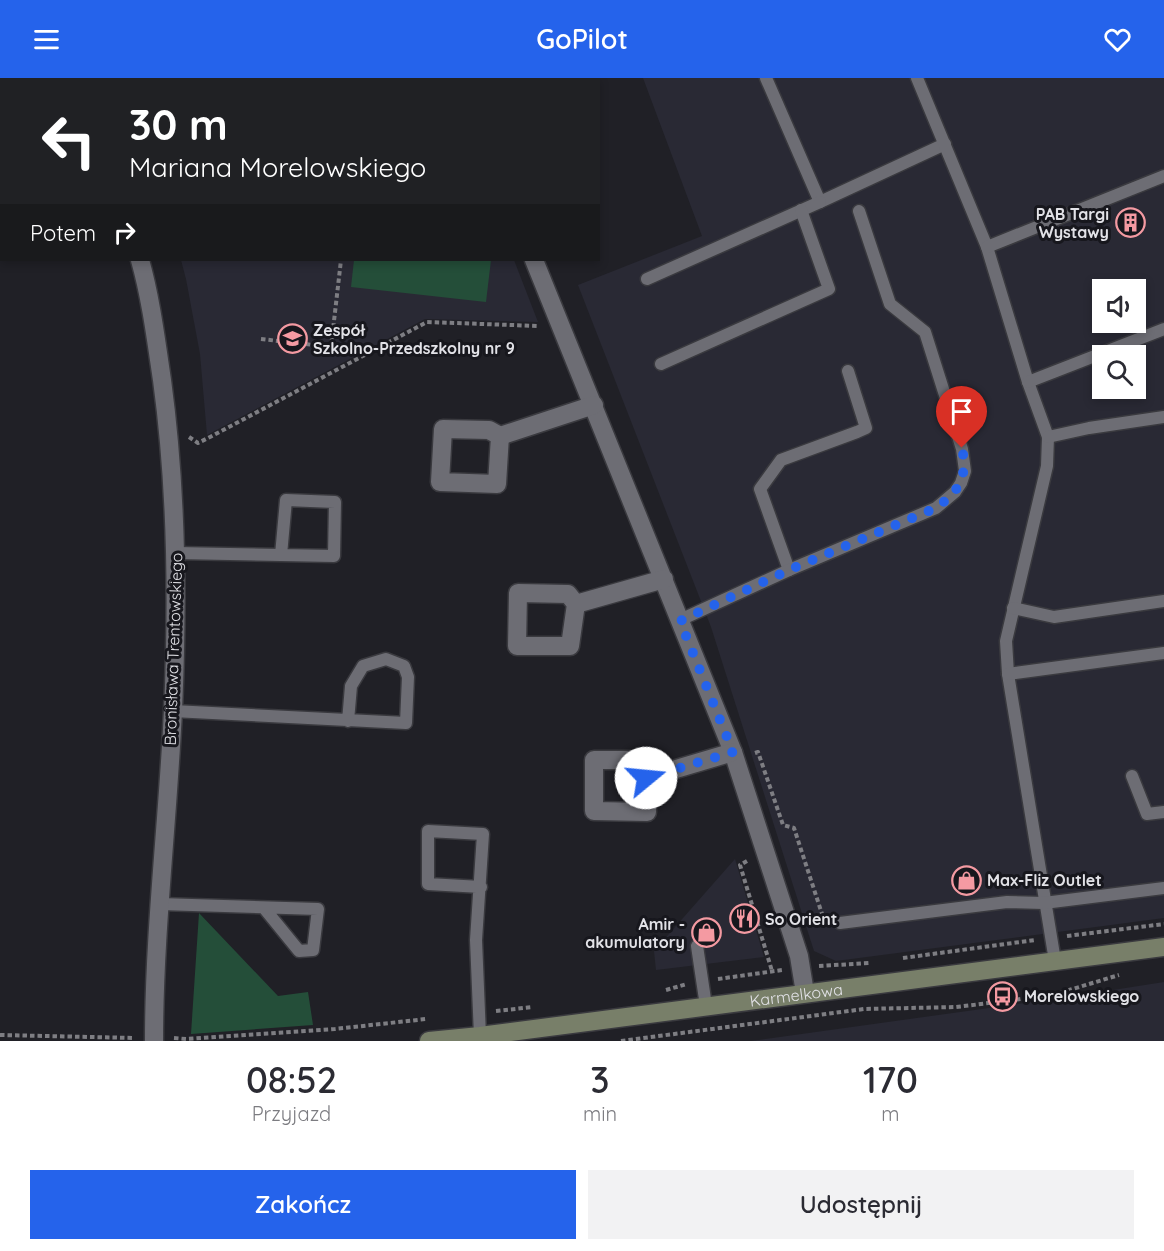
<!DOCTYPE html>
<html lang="pl">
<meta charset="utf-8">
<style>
body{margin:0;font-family:Quicksand,sans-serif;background:#f2f2f3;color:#2b2b33;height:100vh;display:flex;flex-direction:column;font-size:22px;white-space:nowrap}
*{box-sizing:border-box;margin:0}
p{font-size:20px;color:#7c7c81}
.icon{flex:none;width:33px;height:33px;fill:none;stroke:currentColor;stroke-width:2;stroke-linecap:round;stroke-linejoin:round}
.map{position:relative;height:963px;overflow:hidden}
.details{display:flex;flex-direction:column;background:#fff;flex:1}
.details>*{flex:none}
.guide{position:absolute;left:0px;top:0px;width:600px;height:183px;box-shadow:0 3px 9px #0003;background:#202124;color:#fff;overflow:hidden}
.buttons{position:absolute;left:1092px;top:201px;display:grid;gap:12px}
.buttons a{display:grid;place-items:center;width:54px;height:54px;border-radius:0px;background:#fff;box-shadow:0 3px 9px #0003;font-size:30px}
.pin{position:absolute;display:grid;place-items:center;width:51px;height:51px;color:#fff;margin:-62px -26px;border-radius:50% 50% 50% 0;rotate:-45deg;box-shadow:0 0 6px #0007}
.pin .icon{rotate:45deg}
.me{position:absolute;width:66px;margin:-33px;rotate:73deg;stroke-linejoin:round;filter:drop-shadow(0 0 4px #0008)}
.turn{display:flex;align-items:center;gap:21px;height:126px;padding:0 30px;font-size:27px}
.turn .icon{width:78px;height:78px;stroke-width:2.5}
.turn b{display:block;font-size:42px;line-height:51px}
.then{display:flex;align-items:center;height:57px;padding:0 30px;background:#0003;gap:12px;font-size:22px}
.eta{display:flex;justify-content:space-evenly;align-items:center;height:102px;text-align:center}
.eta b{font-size:36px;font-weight:600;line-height:42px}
.action{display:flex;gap:12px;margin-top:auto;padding:12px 30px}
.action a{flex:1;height:69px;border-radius:0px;background:#2563eb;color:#fff;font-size:24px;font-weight:600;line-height:69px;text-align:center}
.action a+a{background:#f2f2f3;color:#2b2b33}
header{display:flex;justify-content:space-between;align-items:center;height:78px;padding:0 30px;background:#2563eb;color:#fff;font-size:27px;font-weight:600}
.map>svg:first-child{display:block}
.built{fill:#292934;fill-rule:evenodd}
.green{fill:#244e39}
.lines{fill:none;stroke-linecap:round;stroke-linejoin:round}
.lane-casing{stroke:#3a3a3f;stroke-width:15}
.street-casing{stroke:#3a3a3f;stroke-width:21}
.secondary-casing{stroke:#3a3a3f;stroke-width:21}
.path{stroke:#7e7e83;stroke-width:4;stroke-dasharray:4.5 3;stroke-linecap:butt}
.lane{stroke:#6d6d74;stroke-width:12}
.street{stroke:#6d6d74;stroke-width:18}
.secondary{stroke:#787f69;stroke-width:18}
.route{stroke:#2563eb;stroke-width:10;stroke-dasharray:0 18}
.labels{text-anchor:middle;stroke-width:6;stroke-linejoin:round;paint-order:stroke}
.poi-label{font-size:16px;font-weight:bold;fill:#e2e2e7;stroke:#17171d;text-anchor:start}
.street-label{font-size:16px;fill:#e2e2e7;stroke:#17171d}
</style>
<header><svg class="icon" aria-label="menu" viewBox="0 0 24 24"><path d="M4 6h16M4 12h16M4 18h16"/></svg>GoPilot<svg class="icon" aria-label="heart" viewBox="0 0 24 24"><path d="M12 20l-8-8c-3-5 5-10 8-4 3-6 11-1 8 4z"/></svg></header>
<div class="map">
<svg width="1164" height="963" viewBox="0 0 1164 963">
<rect width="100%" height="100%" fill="#202026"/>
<g class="built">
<path d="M124,0h309l1,1 -309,1z"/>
<path d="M643,0h521v840l-328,43 -22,-10 -103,-324 -133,-342 124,-49zM1102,212h34v32h-34zM1102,278h34v32h-34z"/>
<path d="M181,182h333l24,62 -113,-3 -218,116 -7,-81 -14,-75z"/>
<path d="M735,781l29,98 -108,13 -2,-19z"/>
<path d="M1164,904v59h-413l317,-44z"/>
</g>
<g class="green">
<path d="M354,182h137l-5,42 -135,-15z"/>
<path d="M199,835l79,83 30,-4 5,33 -122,9z"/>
</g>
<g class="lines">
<defs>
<g id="lane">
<path d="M766,0l54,124 125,-58"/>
<path d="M917,0l70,169 41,135 20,55 -1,29 -41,175 2,33 47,287"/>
<path d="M987,169l177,-71"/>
<path d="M647,201l173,-77"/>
<path d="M661,286l168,-75 -28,-79"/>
<path d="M1028,304l136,-53"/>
<path d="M1048,359l41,-9 75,-11"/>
<path d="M176,475l158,3 1,-54 -49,-2 -5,55"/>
<path d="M789,492l-29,-81 21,-29 76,-28 9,-4 -18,-57"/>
<path d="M1013,530l41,9 110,-16"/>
<path d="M680,542l109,-50 147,-62 19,-16 6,-9 4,-12 -3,-22 -37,-117 -35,-28 -31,-93"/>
<path d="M1008,596l156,-21"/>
<path d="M173,633l233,12 2,-46 -4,-11 -18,-7 -23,7 -12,20 -3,35"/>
<path d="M1132,698l15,38 17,-2"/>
<path d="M160,826l158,5 -5,41 -14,1 -35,-43"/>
<path d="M840,845l167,-21 37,1 120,-15"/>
<path d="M697,868l9,60"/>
<path d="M480,958l-4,-96 7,-106 -55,-3v53l53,3"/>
</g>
<g id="street">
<path d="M83,0l1,2"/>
<path d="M472,0v2"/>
<path d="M0,137l2,-1"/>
<path d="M140,182c11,39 16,80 22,120 15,110 16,220 11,330 -5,110 -19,221 -19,331"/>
<path d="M534,182l199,492 66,204 6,37"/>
<path d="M500,358l-3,48 -57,-2 3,-53 46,1 11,6 94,-31"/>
<path d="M576,526l-6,42h-53l1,-53 50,1 8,10 88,-25"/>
<path d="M646,700l1,34 -53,-1v-51h52v18l87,-26"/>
</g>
<g id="secondary">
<path id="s1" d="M429,963l51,-5 684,-89"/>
</g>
</defs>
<use href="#lane" class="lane-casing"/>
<use href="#street" class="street-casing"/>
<use href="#secondary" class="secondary-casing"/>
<g class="path">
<path d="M417,0l1,2"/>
<path d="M437,0l1,2"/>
<path d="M261,261l70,8 10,-87"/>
<path d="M189,359l9,6 12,-6 217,-115 112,4"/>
<path d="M755,675l3,-1 25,73 11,3 30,92"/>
<path d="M747,783l-7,4 32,106"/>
<path d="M1067,858l97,-12"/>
<path d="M903,880l132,-18"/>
<path d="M819,888l50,-3"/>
<path d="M718,901l64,-9"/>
<path d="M666,912l21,-6"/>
<path d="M496,933l37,-4"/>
<path d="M0,957l134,3"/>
<path d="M174,960l12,1 149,-10 91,-10"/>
<path d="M621,963l243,-32 92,-2 58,-7 42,-6 63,-19"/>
</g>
<use href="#lane" class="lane"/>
<use href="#street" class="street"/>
<use href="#secondary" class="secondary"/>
</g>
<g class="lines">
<path class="route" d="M646,700l87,-26 -53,-131 109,-51 147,-62c23,-17 32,-30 26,-60"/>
</g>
<defs>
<symbol id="building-ring" viewBox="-11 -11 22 22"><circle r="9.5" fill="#17171d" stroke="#f49aa2" stroke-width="1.5"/><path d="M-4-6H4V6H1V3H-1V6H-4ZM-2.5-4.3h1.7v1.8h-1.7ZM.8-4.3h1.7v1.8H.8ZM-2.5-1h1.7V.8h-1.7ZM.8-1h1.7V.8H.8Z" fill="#f49aa2"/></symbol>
<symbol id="school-ring" viewBox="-11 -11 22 22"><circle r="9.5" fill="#17171d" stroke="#f49aa2" stroke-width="1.5"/><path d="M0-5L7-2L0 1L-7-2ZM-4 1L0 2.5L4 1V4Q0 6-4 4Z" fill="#f49aa2"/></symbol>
<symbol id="shop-ring" viewBox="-11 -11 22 22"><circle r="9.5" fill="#17171d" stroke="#f49aa2" stroke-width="1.5"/><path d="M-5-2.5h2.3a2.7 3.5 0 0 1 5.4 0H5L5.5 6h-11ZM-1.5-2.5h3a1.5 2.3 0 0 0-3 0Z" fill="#f49aa2"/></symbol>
<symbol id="restaurant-ring" viewBox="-11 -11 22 22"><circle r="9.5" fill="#17171d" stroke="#f49aa2" stroke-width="1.5"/><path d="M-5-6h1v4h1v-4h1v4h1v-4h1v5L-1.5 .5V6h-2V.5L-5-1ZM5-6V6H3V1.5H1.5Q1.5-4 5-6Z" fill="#f49aa2"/></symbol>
<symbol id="bus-ring" viewBox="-11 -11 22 22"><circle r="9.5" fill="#17171d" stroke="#f49aa2" stroke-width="1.5"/><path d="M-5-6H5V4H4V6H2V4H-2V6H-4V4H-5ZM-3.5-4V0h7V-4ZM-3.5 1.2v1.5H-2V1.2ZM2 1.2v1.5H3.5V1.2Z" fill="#f49aa2"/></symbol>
</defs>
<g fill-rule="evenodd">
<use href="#building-ring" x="1114" y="128" width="33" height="33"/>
<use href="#school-ring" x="276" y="244" width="33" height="33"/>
<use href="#shop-ring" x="950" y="786" width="33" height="33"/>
<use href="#restaurant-ring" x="728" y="824" width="33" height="33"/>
<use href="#shop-ring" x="690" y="838" width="33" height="33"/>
<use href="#bus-ring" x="986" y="902" width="33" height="33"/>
</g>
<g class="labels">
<g class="poi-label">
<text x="1109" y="142" text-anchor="end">PAB Targi<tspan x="1109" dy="18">Wystawy</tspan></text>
<text x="313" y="258">Zespół<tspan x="313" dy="18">Szkolno-Przedszkolny nr 9</tspan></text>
<text x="987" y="808">Max-Fliz Outlet</text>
<text x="765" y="847">So Orient</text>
<text x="685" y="852" text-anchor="end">Amir -<tspan x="685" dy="18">akumulatory</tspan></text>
<text x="1024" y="924">Morelowskiego</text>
</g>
<g class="street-label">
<text transform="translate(173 571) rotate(-88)" y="6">Bronisława Trentowskiego</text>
<text dy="6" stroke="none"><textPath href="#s1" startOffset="370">Karmelkowa</textPath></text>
</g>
</g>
</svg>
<div class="buttons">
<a><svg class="icon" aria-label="sound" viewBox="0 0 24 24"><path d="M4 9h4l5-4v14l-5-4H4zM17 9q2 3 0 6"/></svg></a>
<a><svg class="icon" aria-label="search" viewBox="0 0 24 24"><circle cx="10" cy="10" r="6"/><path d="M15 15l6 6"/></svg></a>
</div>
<div class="pin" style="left:962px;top:370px;background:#d93025"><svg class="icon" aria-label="arrive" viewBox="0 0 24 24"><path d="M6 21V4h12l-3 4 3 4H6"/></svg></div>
<svg class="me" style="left:646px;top:700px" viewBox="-20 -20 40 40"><circle r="19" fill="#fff"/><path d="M0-13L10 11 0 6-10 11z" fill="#2563eb"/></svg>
<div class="guide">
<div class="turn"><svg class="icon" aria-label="left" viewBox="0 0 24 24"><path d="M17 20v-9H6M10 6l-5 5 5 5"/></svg><div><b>30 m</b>Mariana Morelowskiego</div></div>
<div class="then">Potem<svg class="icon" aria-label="right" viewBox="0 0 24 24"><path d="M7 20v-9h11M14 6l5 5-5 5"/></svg></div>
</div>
</div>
<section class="details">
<div class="eta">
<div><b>08:52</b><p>Przyjazd</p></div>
<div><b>3</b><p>min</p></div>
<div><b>170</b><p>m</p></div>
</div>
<div class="action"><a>Zakończ</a><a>Udostępnij</a></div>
</section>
